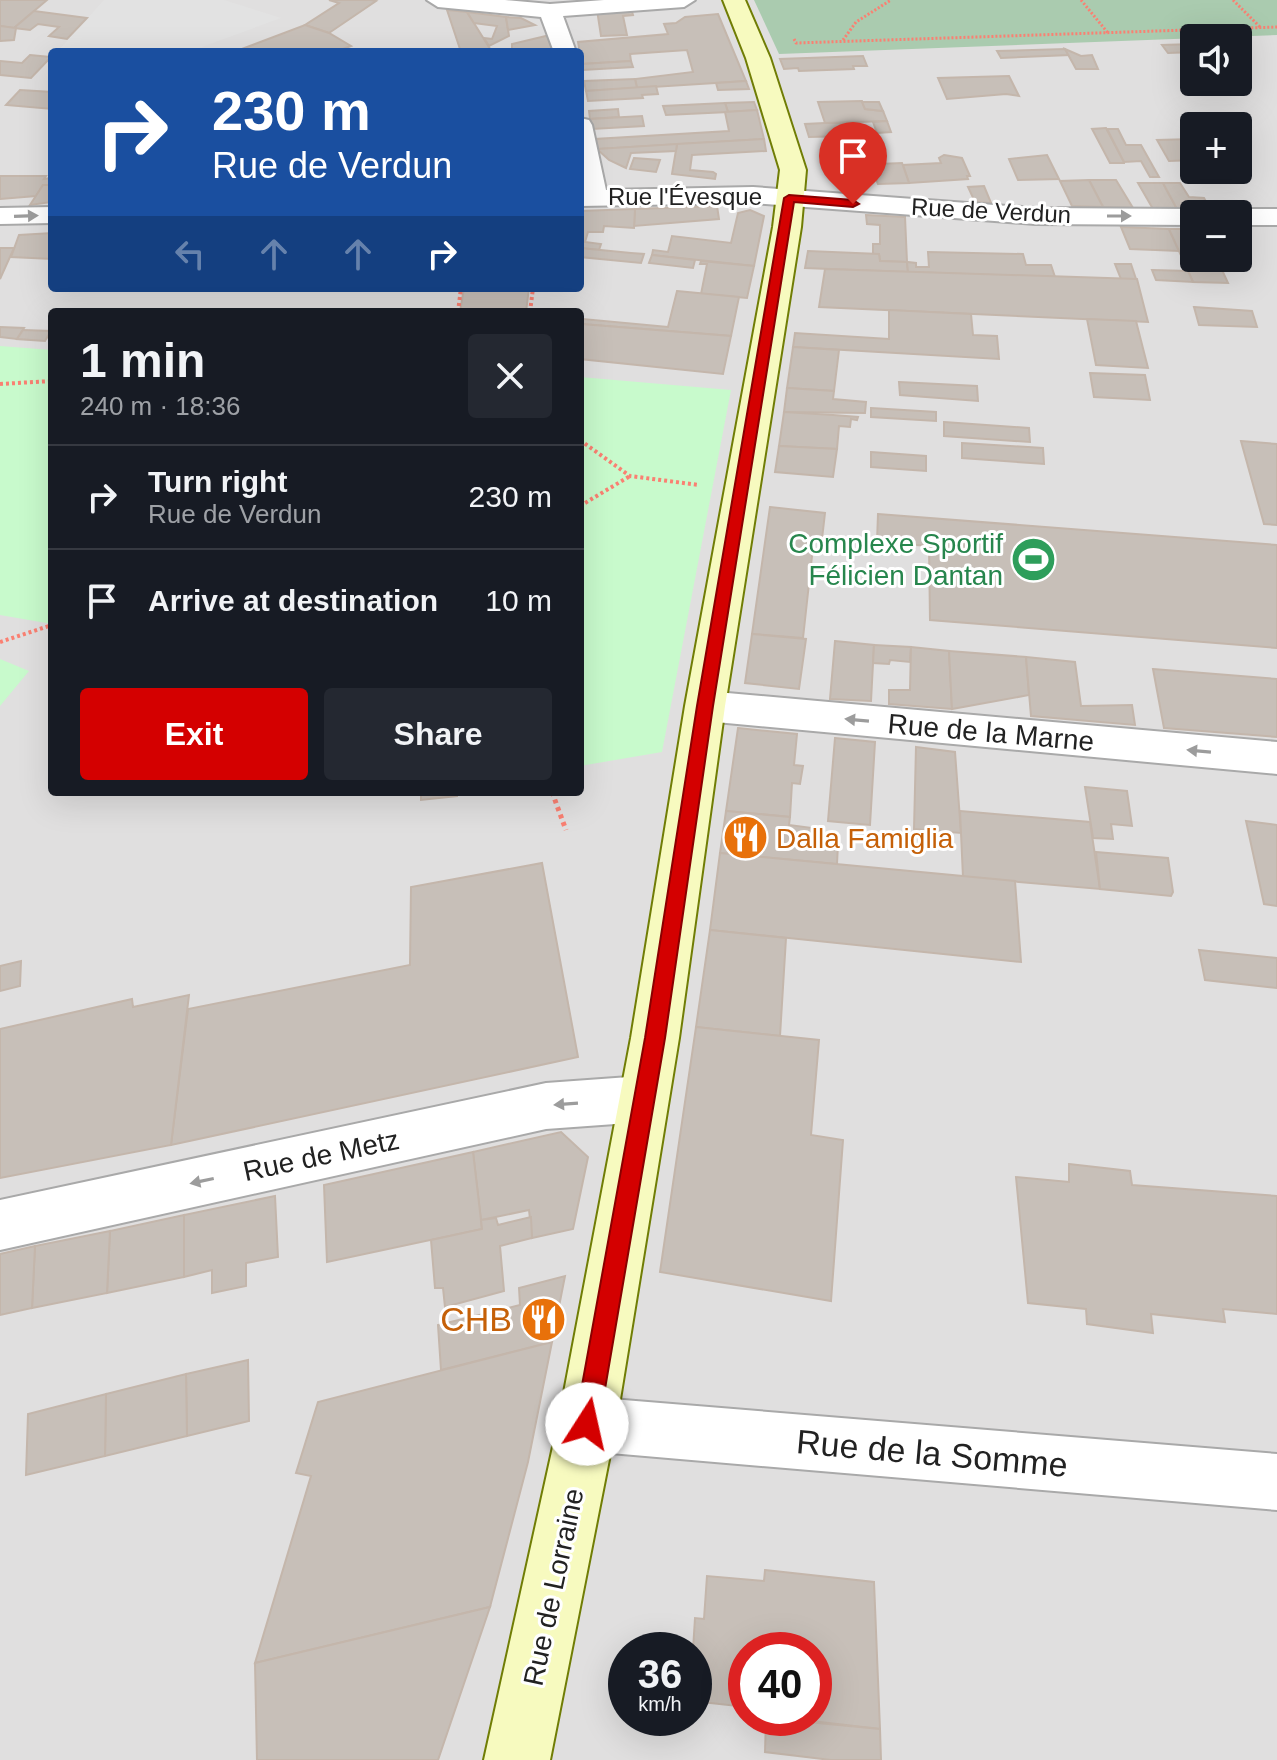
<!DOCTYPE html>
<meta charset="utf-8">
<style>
body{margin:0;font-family:Helvetica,sans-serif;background:#242831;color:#f1f3f6;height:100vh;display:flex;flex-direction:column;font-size:30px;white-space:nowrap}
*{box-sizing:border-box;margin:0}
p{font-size:26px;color:#9ea1a6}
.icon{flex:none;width:44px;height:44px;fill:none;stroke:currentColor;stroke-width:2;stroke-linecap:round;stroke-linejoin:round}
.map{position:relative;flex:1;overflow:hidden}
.details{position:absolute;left:48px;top:308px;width:536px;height:488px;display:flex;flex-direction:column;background:#171b24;border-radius:8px;box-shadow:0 8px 32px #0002}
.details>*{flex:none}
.guide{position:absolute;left:48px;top:48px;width:536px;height:244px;border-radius:8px;box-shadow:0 8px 32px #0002;background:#1a4fa0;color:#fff;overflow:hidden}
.tools{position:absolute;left:1180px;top:24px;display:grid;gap:16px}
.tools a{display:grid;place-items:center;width:72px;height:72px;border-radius:8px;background:#171b24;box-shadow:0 8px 32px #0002;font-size:40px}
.speed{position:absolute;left:608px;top:1632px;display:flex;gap:16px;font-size:40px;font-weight:700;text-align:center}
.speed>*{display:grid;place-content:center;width:104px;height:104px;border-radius:50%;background:#171b24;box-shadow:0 8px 32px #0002;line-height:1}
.speed small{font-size:20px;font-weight:400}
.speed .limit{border:12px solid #d22;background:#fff;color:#111}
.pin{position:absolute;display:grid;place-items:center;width:68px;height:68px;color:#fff;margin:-82px -34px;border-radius:50% 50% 50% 0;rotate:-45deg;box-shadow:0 0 8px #0007}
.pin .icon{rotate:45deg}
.me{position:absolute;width:88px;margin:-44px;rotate:10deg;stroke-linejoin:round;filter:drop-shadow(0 0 6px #0008)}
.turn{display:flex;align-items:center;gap:28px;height:168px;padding:0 32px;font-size:36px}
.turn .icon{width:104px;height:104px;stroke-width:2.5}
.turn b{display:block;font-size:56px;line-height:68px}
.lanes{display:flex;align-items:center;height:76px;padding:0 32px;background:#0003;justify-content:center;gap:40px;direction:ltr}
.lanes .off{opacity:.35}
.round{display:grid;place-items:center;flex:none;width:84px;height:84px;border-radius:8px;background:#242831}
.head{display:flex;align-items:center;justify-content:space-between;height:136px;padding:0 32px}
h1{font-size:48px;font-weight:800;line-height:60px}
.action{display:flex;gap:16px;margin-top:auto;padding:16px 32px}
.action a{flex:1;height:92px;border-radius:8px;background:#d40000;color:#fff;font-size:32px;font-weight:800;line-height:92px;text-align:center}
.action a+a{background:#242831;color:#f1f3f6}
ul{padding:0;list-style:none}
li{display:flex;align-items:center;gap:24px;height:104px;padding:0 32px;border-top:2px solid #363941}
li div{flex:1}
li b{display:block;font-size:30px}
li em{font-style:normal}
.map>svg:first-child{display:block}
.residential{fill:#e0dfdf;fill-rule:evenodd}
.cemetery{fill:#aacbaf}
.park{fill:#c8facc}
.parking{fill:#e2e2e2}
.building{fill:#c7bfb8;stroke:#c4b6ab;stroke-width:2}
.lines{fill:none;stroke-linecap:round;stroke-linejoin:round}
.street-casing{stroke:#a9a9a9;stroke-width:4}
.secondary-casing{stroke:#707d05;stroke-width:4}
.path-far2{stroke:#fa8072;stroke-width:3;stroke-dasharray:2 2;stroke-linecap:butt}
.path-far1{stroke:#fa8072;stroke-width:4;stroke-dasharray:3 3;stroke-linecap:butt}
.path{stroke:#fa8072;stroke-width:5;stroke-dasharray:4 4;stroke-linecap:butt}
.street{fill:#fff;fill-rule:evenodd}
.secondary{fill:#f7fabf;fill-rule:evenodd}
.oneway{fill:#9c9c9c}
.route{fill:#d40000;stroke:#8a0000;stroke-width:2}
.labels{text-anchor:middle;stroke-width:6;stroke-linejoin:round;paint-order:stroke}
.far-street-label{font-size:24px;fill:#222;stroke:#fff}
.leisure-label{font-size:28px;fill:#27864d;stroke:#fff;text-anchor:end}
.street-label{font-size:28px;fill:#222;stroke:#fff}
.food-label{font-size:28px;fill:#c56008;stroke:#fff;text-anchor:start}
.near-food-label{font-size:34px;fill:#c56008;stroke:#fff;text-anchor:end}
.near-street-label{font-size:34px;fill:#222;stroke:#fff}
</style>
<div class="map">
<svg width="1277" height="1760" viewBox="0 0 1277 1760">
<rect width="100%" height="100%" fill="#f2efe9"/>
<path class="residential" d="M0,0h1277v1760h-1277zM1194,38h44v44h-44zM52,52h528v236h-528zM1194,126h44v44h-44zM1194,214h44v44h-44zM52,312h528v480h-528zM626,1650h68v68h-68zM746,1650h68v68h-68z"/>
<path class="cemetery" d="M754,0h523v35l-498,19z"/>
<g class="park">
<path d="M0,346l52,4v274l-52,-9z"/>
<path d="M580,377l151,13 -69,362 -82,14z"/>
<path d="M0,659l29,12 -29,35z"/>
</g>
<path class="parking" d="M104,0h120l57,18 -93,34h-131z"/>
<g class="building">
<path d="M0,0h47l-33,28 -14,-2z"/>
<path d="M329,0h42l5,1 -47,32 -24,-8 34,-22z"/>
<path d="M631,8l2,7 -10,1 4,19 -26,1 -4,-26z"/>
<path d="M447,10l20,2 25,40h-31z"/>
<path d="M34,11l53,7 -20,21 -18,-3 10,-9 -21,-3 -8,6 -16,-2z"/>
<path d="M467,12l39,5 3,19 -20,10 -5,-8 8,1 5,-13 -23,-3z"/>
<path d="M718,14l28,67 -109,7 -2,-9 58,-7 -6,-22 -57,4 1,7 -49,3 -4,-22 90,-8 -4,-10 12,-1 9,-6z"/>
<path d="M506,17l15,1 14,7 -27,5z"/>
<path d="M305,25l24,8 22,13 -8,3 5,3h-114z"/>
<path d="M0,26l16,2 -2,12 -14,1z"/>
<path d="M550,35l3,16 -41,1v-8z"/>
<path d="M1194,44v8l-26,1 -6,-8z"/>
<path d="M1065,49l4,6 -68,3 -4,-7z"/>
<path d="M1065,49l16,7 11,-1 6,14h-22z"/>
<path d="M30,55l21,2 -20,21 -31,-3v-14l22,2z"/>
<path d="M863,56l4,10h-14l1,3 -55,2 -1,-3 -14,1 -4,-10z"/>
<path d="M631,61l2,6 -50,3 -1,-6z"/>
<path d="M1009,76l10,20 -13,-2 -59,5 -9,-21z"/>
<path d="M635,79l2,9 -51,3 -2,-10z"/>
<path d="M746,81l3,8 -31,1 -2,-7z"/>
<path d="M656,86l2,8 -16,1 1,3 -55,3 -2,-10z"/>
<path d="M20,90l32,2v17l-46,-4z"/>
<path d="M862,101l3,8 18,2 4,10 -62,2 -7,-21z"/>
<path d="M754,102l3,8 -29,2 -3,-9z"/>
<path d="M862,102h17l4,9 -18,-2z"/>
<path d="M725,103l3,9 -62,3 -3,-9z"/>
<path d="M618,109l1,8 -29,2 -1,-8z"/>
<path d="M757,110l7,29 -167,10 -2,-10 134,-8 -4,-19z"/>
<path d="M642,116l2,10 -52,3 -2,-10z"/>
<path d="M887,121l4,11 -14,1 -4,-11z"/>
<path d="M825,123h19l4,13 -39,1 -4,-13z"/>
<path d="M1106,128l18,34v1h-14l-18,-34z"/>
<path d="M1107,129h11l8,16h15l18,32h-9l-9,-16 -17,1z"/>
<path d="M764,139l2,12 -74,4 -2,15 23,2 3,2 -1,5 -43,-5 5,-30z"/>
<path d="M1194,139v21l-25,1 -12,-21z"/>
<path d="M677,144l-1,7 -45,2 -5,15 -17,-8 -12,-11z"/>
<path d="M944,155l18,3 8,18h-3l1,3 -59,4 -6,-18 38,-2 -2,-5z"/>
<path d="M1047,155l12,24 -41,1 -9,-21z"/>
<path d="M634,158l26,2 -4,12 -26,-3z"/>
<path d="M902,163l7,20 -31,1 -3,-7 -16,1 -4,-13z"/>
<path d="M0,176h46l-2,3 8,-1v7h-9l-7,11 -36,3z"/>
<path d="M1089,180h27l17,28 -30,-1z"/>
<path d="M1089,180l14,27 -31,-1 -12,-25z"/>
<path d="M1138,183h25l14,26h-24z"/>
<path d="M1163,183h17l9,14 15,1 6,11h-33z"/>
<path d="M43,185h9v17l-22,3z"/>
<path d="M984,186l7,17 -16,-1 -7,-15z"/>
<path d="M717,206l2,13 -85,7 1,-17z"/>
<path d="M635,209l-1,19 -30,-2 -1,6h-15l-3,10 16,2 -2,6 -19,-2v-37z"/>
<path d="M750,210l14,6 -10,50 -102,-11 1,-5 15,2 4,-16 59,7 7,-30z"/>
<path d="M866,215l39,2 2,45 -27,-1 -1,-7h-6v-10h7v-19l-13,-1z"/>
<path d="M1121,227l48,2 10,22 -49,-2z"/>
<path d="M1169,229h25v29h27l6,12h-5l6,13 -35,-1z"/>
<path d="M52,233v26l-41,-2 8,-22z"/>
<path d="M0,248h14l-14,31z"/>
<path d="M580,248l51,5 13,1 -3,9 -61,-6z"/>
<path d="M808,251l71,3 1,7 27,1 1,10 -103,-4z"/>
<path d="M928,252l95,2 3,11h25l4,12 -147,-5 -1,-10 9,1v4h13z"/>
<path d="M652,255l43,5 -2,8 -44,-5z"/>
<path d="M701,261l53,5 -7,32 -46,-4 6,-30h-7z"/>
<path d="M1115,264h16l5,15h-15z"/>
<path d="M825,269l312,10 11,43 -329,-15z"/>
<path d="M1152,270l36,1 5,11 -37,-2z"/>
<path d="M464,288h65l-3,24h-66z"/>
<path d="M677,291l62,6 -8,39 -150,-12 2,-5 85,8z"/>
<path d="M1194,307l58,4 5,16 -58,-2z"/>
<path d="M889,310l82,4 2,21 24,1 2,23 -206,-12 2,-14 94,6z"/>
<path d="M1087,319l49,2 12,47 -52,-3z"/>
<path d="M581,324l150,12 -8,38 -143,-15z"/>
<path d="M0,327l24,1 -7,11 -17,-2z"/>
<path d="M23,330l28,1 -6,10 -28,-2z"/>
<path d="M793,347l46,3 -5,41 -47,-3z"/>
<path d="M1090,373l55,2 5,25 -56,-3z"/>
<path d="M899,382l78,4 1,15 -78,-6z"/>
<path d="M787,388l47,3 -1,8 33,3 -1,11 -81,-1z"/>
<path d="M871,408l65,4v9l-65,-4z"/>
<path d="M784,412l49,3 25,2 -1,3 -6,-1 -1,8 -11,-1 -2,23 -58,-3z"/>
<path d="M944,422l85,6 1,14 -86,-6z"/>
<path d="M1241,441l36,3v81l-13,-1z"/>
<path d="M962,443l81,5 1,16 -82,-6z"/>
<path d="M779,446l58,3 -4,28 -58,-5z"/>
<path d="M871,452l55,4v15l-55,-4z"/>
<path d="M770,507l55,6 -3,26 -8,-1 -11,100 -51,-4z"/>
<path d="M878,514l399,31v103l-347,-28 -1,-74 -52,-4z"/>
<path d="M752,634l54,5 -7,50 -54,-6z"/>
<path d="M835,641l39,4 -3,56 -41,-2z"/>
<path d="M874,645l37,2 -1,15 -20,-2 -1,4 -16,-1z"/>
<path d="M911,647l38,4 3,58 -63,-5v-14h21z"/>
<path d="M949,651l77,6 3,38 -77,14z"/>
<path d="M1026,657l49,5 6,44 51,-1 3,20 -104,-9z"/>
<path d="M1153,669l124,10v58l-113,-9z"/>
<path d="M738,728l59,6 -3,31 9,1 -3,18 -8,-1 -2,34 -64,-6z"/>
<path d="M835,738l40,4 -5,83 -42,-4z"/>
<path d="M916,747l39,5 6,81 -47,-4z"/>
<path d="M1085,787l42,4 5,35 -21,-2 2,15 -20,-1z"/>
<path d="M421,792h36v4l-36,4z"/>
<path d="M726,811l64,6 -1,8 31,4 -1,13 19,2 -1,20 -117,-11z"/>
<path d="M960,811l130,11 10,67 -137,-12z"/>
<path d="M1246,821l31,4v81l-13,-2z"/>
<path d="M1096,852l72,6 5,34 -2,4 -71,-7z"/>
<path d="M720,853l295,28 6,81 -311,-32z"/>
<path d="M542,863l36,194 -407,88 17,-136 222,-44 1,-78z"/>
<path d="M710,930l76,8 -6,98 -84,-9z"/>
<path d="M1199,950l78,8v30l-72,-8z"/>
<path d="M21,961l-1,25 -20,5v-25z"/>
<path d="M189,995l-18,150 -171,33v-149l132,-30 1,8z"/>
<path d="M696,1027l123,13 -8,95 32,5 -12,161 -171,-29z"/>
<path d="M561,1132l27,25 -15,72 -41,9 -3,-28 -48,10 -8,-68z"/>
<path d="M473,1152l9,77 -155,33 -3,-77z"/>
<path d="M1069,1164l61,7 2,14 145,11v118l-54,-5 2,13 -74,-8 2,19 -66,-9 -1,-15 -58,-6 -12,-126 53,5z"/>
<path d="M275,1196l3,61 -32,6v23l-34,7v-23l-28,7v-62z"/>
<path d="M184,1215v62l-77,16 3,-62z"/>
<path d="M531,1217l1,21 -32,8 4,45 -59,16 -2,-19h-8l-4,-48 51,-11 -1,-9 15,-2 2,7z"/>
<path d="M110,1231l-3,62 -75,15 3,-62z"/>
<path d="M35,1246l-3,62 -32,7v-61z"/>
<path d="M565,1276l-13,66 -111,28 -3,-45 82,-20 -1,-17z"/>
<path d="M552,1342l-24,120 -38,145 -235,56 56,-187 -15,-3 22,-71z"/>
<path d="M248,1360l1,61 -62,15 -1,-62z"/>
<path d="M186,1374l1,62 -82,20 1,-62z"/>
<path d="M106,1394l-1,62 -79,19 2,-61z"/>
<path d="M765,1570l109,12 6,147 -94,-11h28v-68h-68v57l-44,-5 1,-43 -9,-3 -1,-6 2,-32 9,1 3,-43 57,5z"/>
<path d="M490,1607l-52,153h-181l-2,-97z"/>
<path d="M766,1718l114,11 1,31h-50l-66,-8z"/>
</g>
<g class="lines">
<defs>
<g id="street">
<path d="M427,0h78l45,4 54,-4h91l-11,7 -121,9 13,36h-22l-13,-35 -103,-10z"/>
<path d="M580,118l9,2 3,5 14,65 147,-3 282,21 159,1 11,5h-11v11l-159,-1 -282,-21 -173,3z"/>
<path d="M52,207v16l-52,1v-16z"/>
<path d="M1238,209h39v16h-39v-11h-11z"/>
<path d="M705,691l572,51v32l-572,-53 -13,-4 -6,-11 6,-11z"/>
<path d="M643,1076l17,7 7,16 -7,16 -17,7 -97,7 -546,121v-50l546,-117z"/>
<path d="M587,1397l690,57v56l-690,-59 -19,-8 -8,-19 8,-19z"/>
</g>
<path id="secondary" d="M723,0h22l25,58 36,112 -5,57 -76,479 -46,332 -63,386 -66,336h-66l74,-336 73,-386 54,-332 88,-479 7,-57 -34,-112z"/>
</defs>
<use href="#street" class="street-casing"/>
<use href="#secondary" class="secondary-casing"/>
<g class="path-far2">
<path d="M1081,0l27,33"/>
<path d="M1233,0l27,27"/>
<path d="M794,39l2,4 481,-16"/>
<path d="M843,40l13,-18 35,-22"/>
</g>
<g class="path-far1">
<path d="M458,312l3,-24"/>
<path d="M530,312l3,-24"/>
<path d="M0,384l52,-3"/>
<path d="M580,440l50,36 69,9"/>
<path d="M580,506l50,-30"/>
<path d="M0,642l52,-17"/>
</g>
<path class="path" d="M552,792l14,38"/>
<use href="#street" class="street"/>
<use href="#secondary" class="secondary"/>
</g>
<defs><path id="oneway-solid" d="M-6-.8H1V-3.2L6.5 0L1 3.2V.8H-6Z" transform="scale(2)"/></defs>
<g class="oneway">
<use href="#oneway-solid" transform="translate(26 216) rotate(-2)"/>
<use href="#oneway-solid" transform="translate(1119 216)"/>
<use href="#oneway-solid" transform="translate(857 720) rotate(-175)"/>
<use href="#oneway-solid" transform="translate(1199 751) rotate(-175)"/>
<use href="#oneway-solid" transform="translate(566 1104) rotate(176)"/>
<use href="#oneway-solid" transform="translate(202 1181) rotate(168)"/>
</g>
<path class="route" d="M789,195l64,5 6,4 -6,3 -59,-5 -81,504 -48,332 -66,386 -4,8 -8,3 -9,-3 -3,-8 70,-386 52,-332 87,-508z"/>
<defs>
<symbol id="stadium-disc" viewBox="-11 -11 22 22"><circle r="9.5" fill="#2e9e5b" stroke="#fff"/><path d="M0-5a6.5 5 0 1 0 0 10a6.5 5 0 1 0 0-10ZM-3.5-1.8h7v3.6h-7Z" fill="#fff"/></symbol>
<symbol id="restaurant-disc" viewBox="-11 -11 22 22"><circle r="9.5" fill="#e8710a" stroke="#fff"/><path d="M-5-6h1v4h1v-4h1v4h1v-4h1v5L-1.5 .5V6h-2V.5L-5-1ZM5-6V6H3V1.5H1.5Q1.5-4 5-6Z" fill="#fff"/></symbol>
</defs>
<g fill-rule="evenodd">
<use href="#stadium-disc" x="1008" y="534" width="51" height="51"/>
<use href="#restaurant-disc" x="720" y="812" width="51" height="51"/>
<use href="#restaurant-disc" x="518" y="1294" width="51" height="51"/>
</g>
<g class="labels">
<g class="far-street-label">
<text x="685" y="205">Rue l'Évesque</text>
<text transform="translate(991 211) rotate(3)" y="8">Rue de Verdun</text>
</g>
<g class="leisure-label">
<text x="1003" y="553">Complexe Sportif<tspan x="1003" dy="32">Félicien Dantan</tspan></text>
</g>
<g class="street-label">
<text transform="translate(991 732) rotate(5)" y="10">Rue de la Marne</text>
<text transform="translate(321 1155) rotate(-12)" y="10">Rue de Metz</text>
<text transform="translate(553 1587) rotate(-78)" y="10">Rue de Lorraine</text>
</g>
<g class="food-label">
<text x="776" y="848">Dalla Famiglia</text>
</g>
<g class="near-food-label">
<text x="512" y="1331">CHB</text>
</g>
<g class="near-street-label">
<text transform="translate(932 1453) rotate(5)" y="12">Rue de la Somme</text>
</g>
</g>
</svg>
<div class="tools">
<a><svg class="icon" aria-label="sound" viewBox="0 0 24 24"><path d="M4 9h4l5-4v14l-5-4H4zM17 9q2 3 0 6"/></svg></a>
<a>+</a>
<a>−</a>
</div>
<div class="speed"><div>36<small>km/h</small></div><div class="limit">40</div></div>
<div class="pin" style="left:853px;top:204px;background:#d93025"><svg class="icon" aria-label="arrive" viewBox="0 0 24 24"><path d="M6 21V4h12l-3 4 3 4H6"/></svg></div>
<svg class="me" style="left:587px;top:1424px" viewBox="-20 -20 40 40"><circle r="19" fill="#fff"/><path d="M0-13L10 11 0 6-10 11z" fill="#d40000"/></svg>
<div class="guide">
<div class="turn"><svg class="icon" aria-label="right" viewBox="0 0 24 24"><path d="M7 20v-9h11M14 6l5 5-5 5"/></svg><div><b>230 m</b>Rue de Verdun</div></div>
<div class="lanes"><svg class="icon off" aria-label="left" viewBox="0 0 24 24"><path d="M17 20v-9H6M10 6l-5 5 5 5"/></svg><svg class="icon off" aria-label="ahead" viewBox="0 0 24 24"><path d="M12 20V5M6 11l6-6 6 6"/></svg><svg class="icon off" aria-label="ahead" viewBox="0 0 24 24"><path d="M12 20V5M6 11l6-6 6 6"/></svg><svg class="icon" aria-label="right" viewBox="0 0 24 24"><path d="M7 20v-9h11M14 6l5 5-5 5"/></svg></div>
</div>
<section class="details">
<div class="head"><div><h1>1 min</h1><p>240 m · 18:36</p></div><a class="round"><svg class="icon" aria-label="close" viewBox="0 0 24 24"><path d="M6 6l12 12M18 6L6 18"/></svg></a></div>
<ul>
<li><svg class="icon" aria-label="right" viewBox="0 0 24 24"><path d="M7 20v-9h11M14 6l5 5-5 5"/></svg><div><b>Turn right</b><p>Rue de Verdun</p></div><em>230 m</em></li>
<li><svg class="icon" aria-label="arrive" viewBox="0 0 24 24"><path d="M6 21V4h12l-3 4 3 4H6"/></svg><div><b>Arrive at destination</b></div><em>10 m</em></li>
</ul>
<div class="action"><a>Exit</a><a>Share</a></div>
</section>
</div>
